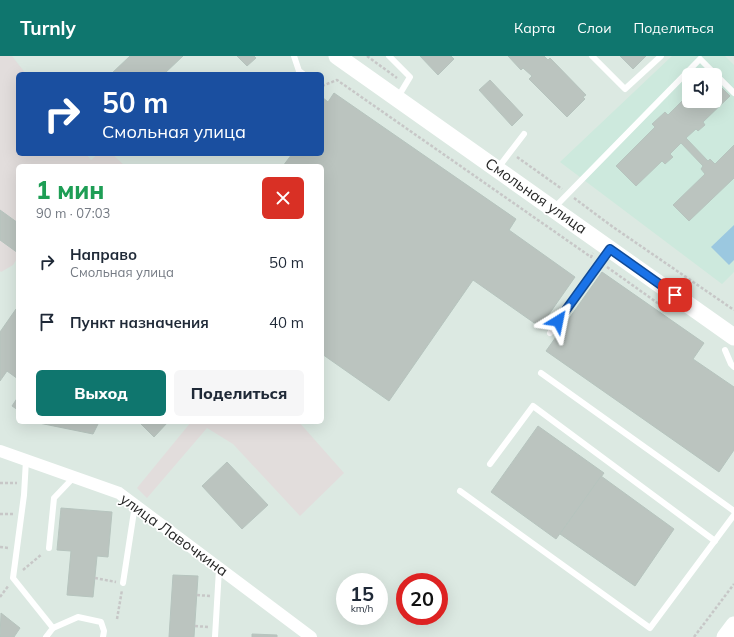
<!DOCTYPE html>
<html lang="ru">
<meta charset="utf-8">
<style>
body{margin:0;font-family:Mulish,sans-serif;background:#f6f6f7;color:#1f2937;height:100vh;display:flex;flex-direction:column;font-size:15px;white-space:nowrap}
*{box-sizing:border-box;margin:0}
p{font-size:13px;color:#747a83}
.icon{flex:none;width:22px;height:22px;fill:none;stroke:currentColor;stroke-width:2;stroke-linecap:round;stroke-linejoin:round}
.map{position:relative;flex:1;overflow:hidden}
.sheet{position:absolute;left:16px;top:108px;width:308px;height:260px;display:flex;flex-direction:column;background:#fff;border-radius:6px;box-shadow:0 4px 16px #0002}
.sheet>*{flex:none}
.hud{position:absolute;left:16px;top:16px;width:308px;height:84px;border-radius:6px;box-shadow:0 4px 16px #0002;background:#1a4fa0;color:#fff;overflow:hidden}
.buttons{position:absolute;left:682px;top:12px;display:grid;gap:8px}
.buttons a{display:grid;place-items:center;width:40px;height:40px;border-radius:6px;background:#fff;box-shadow:0 4px 16px #0002;font-size:20px}
.speed{position:absolute;left:336px;top:517px;display:flex;gap:8px;font-size:20px;font-weight:700;text-align:center}
.speed>*{display:grid;place-content:center;width:52px;height:52px;border-radius:50%;background:#fff;box-shadow:0 4px 16px #0002;line-height:1}
.speed small{font-size:10px;font-weight:400}
.speed .limit{border:6px solid #d22;background:#fff;color:#111}
.pin{position:absolute;display:grid;place-items:center;width:34px;height:34px;color:#fff;margin:-17px;border-radius:8px;box-shadow:0 2px 6px #0006}
.me{position:absolute;width:44px;margin:-22px;rotate:35deg;stroke-linejoin:round;filter:drop-shadow(0 0 3px #0008)}
.turn{display:flex;align-items:center;gap:14px;height:84px;padding:0 20px;font-size:18px}
.turn .icon{width:52px;height:52px;stroke-width:2.5}
.turn b{display:block;font-size:28px;line-height:34px}
.round{display:grid;place-items:center;flex:none;width:42px;height:42px;border-radius:6px;background:#f6f6f7}
.head{display:flex;align-items:center;justify-content:space-between;height:68px;padding:0 20px}
h1{font-size:24px;font-weight:800;line-height:30px;color:#1e9e55}
.button{display:flex;gap:8px;margin-top:auto;padding:8px 20px}
.button a{flex:1;height:46px;border-radius:6px;background:#0f766e;color:#fff;font-size:16px;font-weight:800;line-height:46px;text-align:center}
.button a+a{background:#f6f6f7;color:#1f2937}
ul{padding:0;list-style:none}
li{display:flex;align-items:center;gap:12px;height:60px;padding:0 20px}
li div{flex:1}
li b{display:block;font-size:15px}
li em{font-style:normal}
header{display:flex;align-items:center;gap:24px;box-sizing:border-box;height:56px;padding:0 20px;background:#0f766e;color:#fff}
header strong{font-size:19px}
nav{display:flex;gap:22px;margin-inline-start:auto;font-size:14px}
.map>svg:first-child{display:block}
.industrial{fill:#e2dddc}
.education{fill:#cde9dd;fill-rule:evenodd}
.pitch{fill:#9bc8e0}
.building{fill:#bbc4bf;stroke:#b6c4be}
.lines{fill:none;stroke-linecap:round;stroke-linejoin:round}
.path{stroke:#c7c7c7;stroke-width:2.5;stroke-dasharray:3 2;stroke-linecap:butt}
.lane{stroke:#fff;stroke-width:6}
.street{stroke:#fff;stroke-width:12}
.secondary{stroke:#fff;stroke-width:17}
.route-casing{stroke:#114b97;stroke-width:10}
.route{stroke:#1a73e8;stroke-width:7}
.labels{text-anchor:middle;stroke-width:3.5;stroke-linejoin:round;paint-order:stroke}
.street-label{font-size:15px;fill:#282828;stroke:#fff}
</style>
<header>
<strong>Turnly</strong>
<nav><a>Карта</a><a>Слои</a><a>Поделиться</a></nav>
</header>
<div class="map">
<svg width="734" height="581" viewBox="0 0 734 581">
<rect width="100%" height="100%" fill="#dce9e2"/>
<g class="industrial">
<path d="M0,0h12l14,18h-8v80h68l5,6 7,-6h14l13,12h-107v91l-5,8 -12,7 -1,-1z"/>
<path d="M191,366h108l45,51 -44,43 -67,-72 -26,-16 -60,70 -10,-10z"/>
</g>
<path class="education" d="M672,0h53l9,9v207l-12,12 -162,-122zM689,19h26v26h-26z"/>
<path class="pitch" d="M734,169v35l-5,5 -18,-18z"/>
<g class="building">
<path d="M130,0h53l-19,18h-53z"/>
<path d="M237,0h17l2,2 -9,8z"/>
<path d="M420,0h31l3,3 -16,16z"/>
<path d="M508,0h36l4,4 2,-2 36,37 -3,2 2,2 -18,18 -38,-38 3,-3 -9,-8 -2,2z"/>
<path d="M620,0h26l-13,13z"/>
<path d="M490,24l33,35 -11,11 -33,-36z"/>
<path d="M715,25l15,15 -27,26 2,3 -7,6 -2,-2 -10,9 22,23 2,-2 5,5 19,-19v33l-45,43 -16,-16 32,-31 -4,-5 2,-3 -22,-23 -11,11 3,3 -8,7 -3,-3 -26,25 -20,-20 39,-39 -3,-3 13,-12 3,3 21,-21v7h26z"/>
<path d="M334,37l182,126 -7,11 66,47 -35,50 -67,-47 -84,121 -67,-47v-188h-39l9,-12h30v-57l6,5z"/>
<path d="M0,154l18,13v30l-18,-13z"/>
<path d="M602,216l102,71 -11,16 41,28v63l-15,22 -173,-121z"/>
<path d="M16,253l2,2v68l-11,-8 -7,10v-49z"/>
<path d="M18,341v13l-6,-4z"/>
<path d="M34,366h65l-6,12z"/>
<path d="M139,366h29l-14,15z"/>
<path d="M538,370l66,47 -48,66 -65,-47z"/>
<path d="M227,406l41,43 -26,24 -40,-43z"/>
<path d="M601,420l73,53 -39,57 -75,-52z"/>
<path d="M61,452l51,4 -4,45 -11,-1 -4,41 -26,-2 4,-44 -14,-1z"/>
<path d="M173,519l25,1 -4,61h-25z"/>
<path d="M1,557l19,15 -6,9h-14z"/>
<path d="M252,578l25,1v2h-25z"/>
</g>
<g class="lines">
<g class="path">
<path d="M367,0l30,22"/>
<path d="M322,30l15,-6 254,177 2,-4"/>
<path d="M517,101l45,32"/>
<path d="M574,142l39,29 121,83"/>
<path d="M607,211l59,42"/>
<path d="M0,427h17"/>
<path d="M0,458h13"/>
<path d="M0,491l9,1"/>
<path d="M23,514l19,-16"/>
<path d="M95,522l21,4"/>
<path d="M197,539l13,1"/>
<path d="M0,541l9,-12"/>
<path d="M117,563l5,-29"/>
<path d="M195,570l13,1"/>
<path d="M694,581l40,-53"/>
</g>
<g class="lane">
<path d="M294,0l5,15 4,3"/>
<path d="M389,0l21,21 -12,20"/>
<path d="M592,0l33,33 36,-33"/>
<path d="M498,112l26,-34"/>
<path d="M554,152l146,-149 34,34"/>
<path d="M550,277l59,-82"/>
<path d="M725,294l6,14 3,3"/>
<path d="M541,317l193,138"/>
<path d="M26,404l-2,35 -11,83 40,50 -7,9"/>
<path d="M490,408l43,-58 182,135"/>
<path d="M460,435l190,137 84,-113"/>
<path d="M49,492l5,-50 20,-21"/>
<path d="M123,527l12,-78"/>
<path d="M53,572l25,-11 23,5 3,9 -1,6"/>
<path d="M215,581l4,-68"/>
</g>
<path class="street" d="M0,395l119,42 192,144"/>
<g class="secondary">
<path d="M337,0l397,281"/>
<path d="M725,581l9,-12"/>
</g>
</g>
<g class="lines">
<defs>
<path id="route" d="M558,265l52,-72 65,46"/>
</defs>
<use href="#route" class="route-casing"/>
<use href="#route" class="route"/>
</g>
<g class="labels">
<g class="street-label">
<text transform="translate(536 140) rotate(35)" y="5">Смольная улица</text>
<text transform="translate(174 479) rotate(36)" y="5">улица Лавочкина</text>
</g>
</g>
</svg>
<div class="buttons">
<a><svg class="icon" aria-label="sound" viewBox="0 0 24 24"><path d="M4 9h4l5-4v14l-5-4H4zM17 9q2 3 0 6"/></svg></a>
</div>
<div class="speed"><div>15<small>km/h</small></div><div class="limit">20</div></div>
<div class="pin" style="left:675px;top:239px;background:#d93025"><svg class="icon" aria-label="arrive" viewBox="0 0 24 24"><path d="M6 21V4h12l-3 4 3 4H6"/></svg></div>
<svg class="me" style="left:558px;top:265px" viewBox="-20 -20 40 40"><path d="M0-17L14 15 0 8-14 15z" fill="#1a73e8" stroke="#fff" stroke-width="4"/></svg>
<div class="hud">
<div class="turn"><svg class="icon" aria-label="right" viewBox="0 0 24 24"><path d="M7 20v-9h11M14 6l5 5-5 5"/></svg><div><b>50 m</b>Смольная улица</div></div>
</div>
<section class="sheet">
<div class="head"><div><h1>1 мин</h1><p>90 m · 07:03</p></div><a class="round" style="background:#d93025;color:#fff"><svg class="icon" aria-label="close" viewBox="0 0 24 24"><path d="M6 6l12 12M18 6L6 18"/></svg></a></div>
<ul>
<li><svg class="icon" aria-label="right" viewBox="0 0 24 24"><path d="M7 20v-9h11M14 6l5 5-5 5"/></svg><div><b>Направо</b><p>Смольная улица</p></div><em>50 m</em></li>
<li><svg class="icon" aria-label="arrive" viewBox="0 0 24 24"><path d="M6 21V4h12l-3 4 3 4H6"/></svg><div><b>Пункт назначения</b></div><em>40 m</em></li>
</ul>
<div class="button"><a>Выход</a><a>Поделиться</a></div>
</section>
</div>
